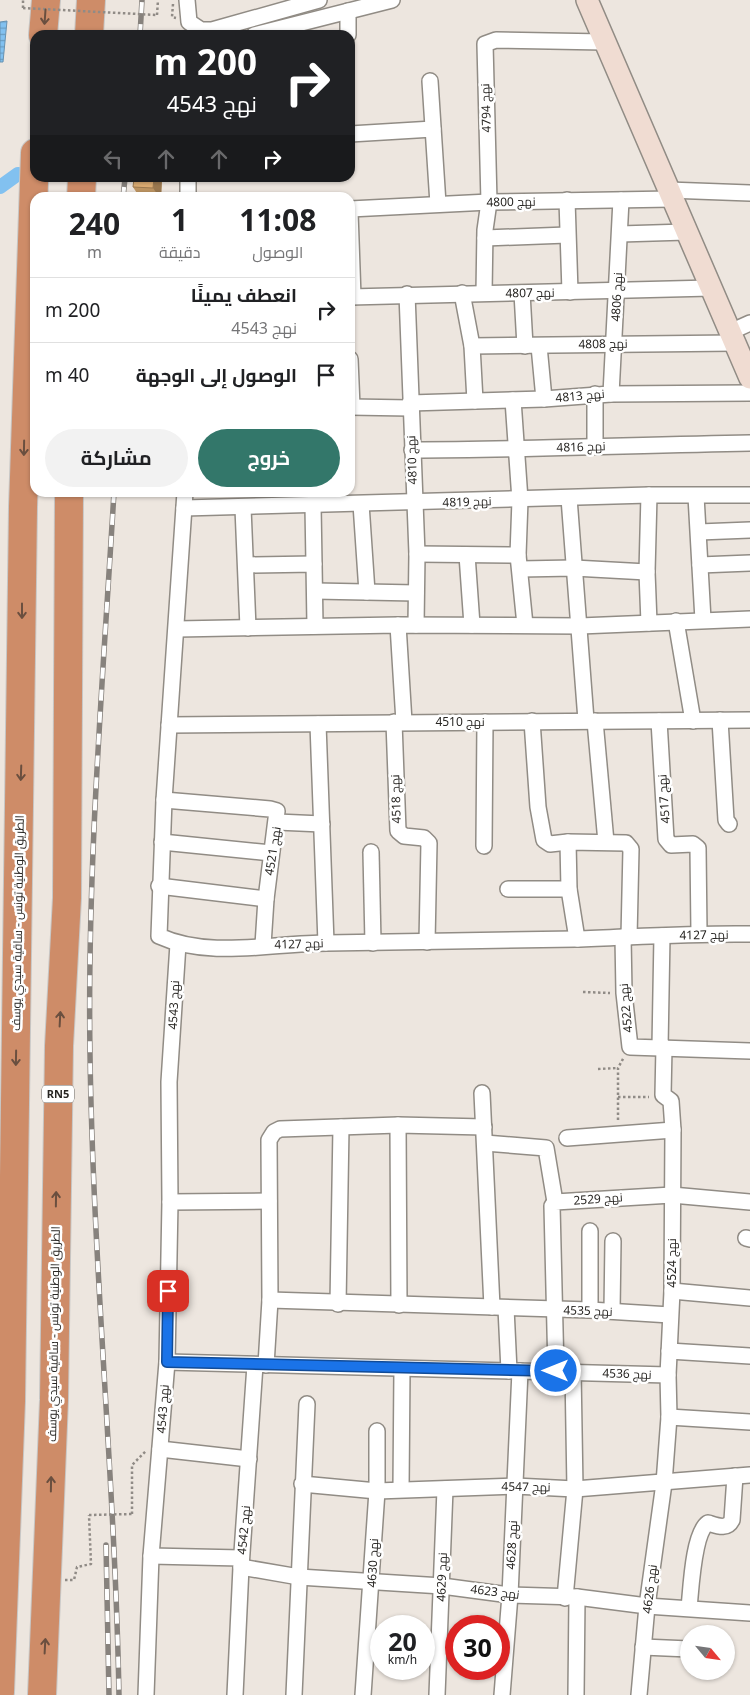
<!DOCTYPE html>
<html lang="ar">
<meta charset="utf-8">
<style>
body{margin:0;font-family:"Noto Sans",Cairo,sans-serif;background:#f2f2f2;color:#202124;direction:rtl;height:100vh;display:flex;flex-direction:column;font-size:19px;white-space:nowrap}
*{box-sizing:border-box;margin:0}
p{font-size:16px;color:#757577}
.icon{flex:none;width:28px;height:28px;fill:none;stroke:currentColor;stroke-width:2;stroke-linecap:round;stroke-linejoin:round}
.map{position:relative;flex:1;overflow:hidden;direction:ltr}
.drawer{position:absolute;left:30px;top:192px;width:325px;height:305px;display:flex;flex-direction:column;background:#fff;border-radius:15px;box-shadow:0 1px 4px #0004;direction:rtl}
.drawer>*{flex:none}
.hud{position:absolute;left:30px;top:30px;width:325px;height:152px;border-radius:15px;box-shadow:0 1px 4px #0004;direction:rtl;background:#202124;color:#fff;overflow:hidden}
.needle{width:32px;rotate:119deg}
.buttons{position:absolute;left:680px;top:1625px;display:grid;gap:10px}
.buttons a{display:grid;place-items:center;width:55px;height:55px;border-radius:50%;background:#fff;box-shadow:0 1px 4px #0004;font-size:25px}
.speed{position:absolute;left:370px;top:1615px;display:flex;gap:10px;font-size:25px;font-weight:700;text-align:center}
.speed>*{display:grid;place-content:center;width:65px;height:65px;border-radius:50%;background:#fff;box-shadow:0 1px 4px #0004;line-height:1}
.speed small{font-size:12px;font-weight:400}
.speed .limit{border:8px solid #d22;background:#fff;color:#111}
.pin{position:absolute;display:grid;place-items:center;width:42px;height:42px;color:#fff;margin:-21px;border-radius:10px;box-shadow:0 2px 8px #0006}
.me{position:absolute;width:55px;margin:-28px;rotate:270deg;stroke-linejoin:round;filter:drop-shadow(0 0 4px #0008)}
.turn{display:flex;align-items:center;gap:18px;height:105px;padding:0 15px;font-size:22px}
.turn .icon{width:65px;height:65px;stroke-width:2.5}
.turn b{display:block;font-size:35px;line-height:42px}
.lanes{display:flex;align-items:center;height:48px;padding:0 15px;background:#0003;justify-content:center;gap:25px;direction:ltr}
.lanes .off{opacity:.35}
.eta{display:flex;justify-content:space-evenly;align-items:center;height:85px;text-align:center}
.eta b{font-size:30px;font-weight:700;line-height:35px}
.primary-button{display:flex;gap:10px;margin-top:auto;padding:10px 15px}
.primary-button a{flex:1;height:58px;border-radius:30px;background:#33776a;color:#fff;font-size:20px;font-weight:700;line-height:58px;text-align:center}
.primary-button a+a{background:#f2f2f2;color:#202124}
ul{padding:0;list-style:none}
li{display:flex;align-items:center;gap:15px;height:65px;padding:0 15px;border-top:1px solid #e0e0e0}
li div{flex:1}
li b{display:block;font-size:19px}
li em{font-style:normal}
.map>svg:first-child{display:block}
.water{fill:url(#water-rules);stroke:#6792b2}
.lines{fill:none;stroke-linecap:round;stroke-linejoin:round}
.canal{stroke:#82c1f0;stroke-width:14}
.street-casing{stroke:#918c85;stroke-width:18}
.secondary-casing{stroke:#918c85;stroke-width:24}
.highway-casing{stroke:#c7c7c6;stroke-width:30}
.path{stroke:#908b86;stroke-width:2.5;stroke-dasharray:2.5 2.5;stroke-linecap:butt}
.street{stroke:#fff;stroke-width:15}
.secondary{stroke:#f0dcd2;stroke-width:21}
.highway{stroke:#ce8c68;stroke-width:28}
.rail-casing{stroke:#87827d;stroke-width:5.5}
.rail{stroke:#fff;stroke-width:4;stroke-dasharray:11;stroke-linecap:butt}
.path-bridge{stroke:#908b86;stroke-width:2.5;stroke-dasharray:2.5 2.5;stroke-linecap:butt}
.wall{fill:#be9563}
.shaded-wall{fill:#9b7950}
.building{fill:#ddad73;stroke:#9b7950}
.oneway{stroke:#6a4f3f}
.route-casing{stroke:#114b97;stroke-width:12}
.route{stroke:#1a73e8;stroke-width:9}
.labels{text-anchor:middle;stroke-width:5;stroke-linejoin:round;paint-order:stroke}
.shield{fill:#fff;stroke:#686765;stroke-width:1}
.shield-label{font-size:11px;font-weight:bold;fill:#282623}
.street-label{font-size:12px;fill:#282623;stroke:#fff}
</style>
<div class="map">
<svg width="750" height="1695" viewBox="0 0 750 1695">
<defs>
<pattern id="water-rules" width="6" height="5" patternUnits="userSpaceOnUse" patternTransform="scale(1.25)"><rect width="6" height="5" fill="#82c1f0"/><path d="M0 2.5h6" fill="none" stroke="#6a9dc2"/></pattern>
</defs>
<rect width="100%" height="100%" fill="#ede6df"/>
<path class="water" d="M7,21l-4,41h-3v-40z"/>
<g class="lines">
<path class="canal" d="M0,187l18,-13"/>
<defs>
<g id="street">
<path d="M187,0l2,22 12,8h11l107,-30"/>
<path d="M348,11v24"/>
<path d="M254,35l138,-35"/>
<path d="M430,81l8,123"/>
<path d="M350,134l83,-5"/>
<path d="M188,178v20"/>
<path d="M668,190l82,3"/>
<path d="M567,200l3,92"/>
<path d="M350,209l139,-7 183,-3"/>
<path d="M350,212l3,85"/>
<path d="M620,234l66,-2"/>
<path d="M485,238l82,-3"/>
<path d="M462,293l10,53 3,55"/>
<path d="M484,293l1,-63 4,-28 -4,-158 11,-4 108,2"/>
<path d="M522,293l3,53"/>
<path d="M407,294l10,260 -1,71"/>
<path d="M350,297l361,-9"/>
<path d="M730,332l20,-9"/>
<path d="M472,346l262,-3"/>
<path d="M539,346l5,53"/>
<path d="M350,359l2,48"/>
<path d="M611,394l10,-194"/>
<path d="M513,400l7,100 -2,55 7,70"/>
<path d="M410,403l134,-4 67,-5 139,-1"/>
<path d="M350,407l60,1"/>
<path d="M595,446v-52"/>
<path d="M412,450c113,0 225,-5 338,-7"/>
<path d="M185,492l-21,308 -5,136c50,23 114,7 168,7 83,-2 166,-2 249,-4 58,-2 116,-6 174,-5"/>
<path d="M649,495l-2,77 2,51"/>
<path d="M696,496l7,124"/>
<path d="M569,498l17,222"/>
<path d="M361,504l6,88"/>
<path d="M313,506l1,58"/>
<path d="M184,508l465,-13h101"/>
<path d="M243,508l5,120"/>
<path d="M699,532l51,-2"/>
<path d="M417,554l101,1"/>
<path d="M467,555l5,70"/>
<path d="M246,565l68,-1 1,62"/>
<path d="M700,565l50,-2"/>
<path d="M520,569l54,-1 73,4"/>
<path d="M315,591l101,2"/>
<path d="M676,621l17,100"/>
<path d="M398,625l6,97"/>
<path d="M177,629l221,-4 182,1 170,-7"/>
<path d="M720,720l6,100 3,4"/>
<path d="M532,721l6,86 6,33 6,4 18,-2 58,1 5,6 -2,88"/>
<path d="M595,721l11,121"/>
<path d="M659,721l7,118 5,6 22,-1 5,4 1,85"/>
<path d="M394,722l4,109 6,5 20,2 5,5 -2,99"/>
<path d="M318,724l8,219"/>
<path d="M169,725l581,-5"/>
<path d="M164,800l106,9 7,2 -11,88 -3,46"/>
<path d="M277,822l45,2"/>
<path d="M162,842l109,11"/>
<path d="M568,842l1,47 8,50"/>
<path d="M484,846l1,-124"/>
<path d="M371,852l2,91"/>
<path d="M159,886l107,13"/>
<path d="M508,889h61"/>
<path d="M623,937l1,56 6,54 120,4"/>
<path d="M660,1047l2,-111"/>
<path d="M482,1093l10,214"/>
<path d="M398,1125l1,180"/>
<path d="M567,1138l106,-8"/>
<path d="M485,1143l61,5 9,54"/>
<path d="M170,1202l99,-1"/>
<path d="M746,1238l4,1"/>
<path d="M672,1291l78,7"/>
<path d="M270,1300l320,10 80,5"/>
<path d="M338,1304l3,-177"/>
<path d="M506,1308l3,63"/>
<path d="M590,1310v-79"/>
<path d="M612,1311l1,-70"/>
<path d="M669,1351l81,5"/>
<path d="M167,1362l501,13"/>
<path d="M266,1365l4,-65 -1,-160 5,-8 6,-3 118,-4 86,2"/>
<path d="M556,1371l-4,-165 3,-4 117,-7 78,7"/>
<path d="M669,1417l81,5"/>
<path d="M160,1449l89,10"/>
<path d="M302,1484l75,7 138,-5 60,3 175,-14"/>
<path d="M401,1489l1,-120"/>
<path d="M151,1556l90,2"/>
<path d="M241,1567l58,10 143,9 68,9 67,2 70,9 103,7"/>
<path d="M565,1598l10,-109 -2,-118"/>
<path d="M689,1608c2,-18 4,-75 19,-85 10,3 19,7 24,-3l3,-44"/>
<path d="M643,1647l46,2"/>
<path d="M146,1695l5,-139 16,-194 3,-160 -1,-120 9,-138"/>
<path d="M235,1695l6,-128 14,-202"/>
<path d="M294,1695l13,-291"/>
<path d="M363,1695l14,-204v-60"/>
<path d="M437,1695l8,-206"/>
<path d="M502,1695l8,-100 10,-224"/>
<path d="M576,1695l1,-98"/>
<path d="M639,1695l8,-89 17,-123 5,-66 -1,-42 4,-84 1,-161 -2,-29 -8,-6 1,-48"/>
</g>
<path id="secondary" d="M587,0l163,378"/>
<g id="highway">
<path d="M43,35l3,-35"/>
<path d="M89,35l2,-35"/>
<path d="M81,198l1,-20"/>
<path d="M0,1692l11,-291 12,-894 12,-354"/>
<path d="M42,1695l12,-295 5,-354 8,-148 2,-406"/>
</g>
</defs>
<use href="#street" class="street-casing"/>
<use href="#secondary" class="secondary-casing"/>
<use href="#highway" class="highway-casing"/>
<g class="path">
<path d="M173,4l-1,13 4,1"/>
<path d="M23,8v-8"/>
<path d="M157,15l1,-15"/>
<path d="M583,992l27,1"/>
<path d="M598,1069l20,-1"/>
<path d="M618,1097h31"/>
<path d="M618,1120v-52l6,-11"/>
<path d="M132,1514v-49l14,-14"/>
<path d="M65,1580h9l3,-13 14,-3 -2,-49"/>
</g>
<use href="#street" class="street"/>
<use href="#secondary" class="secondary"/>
<use href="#highway" class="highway"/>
<defs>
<g id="rail">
<path d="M140,35l2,-35"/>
<path d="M123,198l2,-20"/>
<path d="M114,492c-11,187 -27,375 -24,562 3,214 25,427 29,641"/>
<path d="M106,1545l3,150"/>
</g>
</defs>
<use href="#rail" class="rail-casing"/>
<use href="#rail" class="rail"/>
<g class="path-bridge">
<path d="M23,8l134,7"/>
<path d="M89,1515l43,-1"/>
</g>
</g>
<path class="wall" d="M162,178l-1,20h-21l-7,-11z"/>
<path class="shaded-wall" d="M154,178h8l-1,20h-1l-7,-10z"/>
<path class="building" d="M134,178h20l-1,10 -20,-1z"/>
<defs><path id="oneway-shaft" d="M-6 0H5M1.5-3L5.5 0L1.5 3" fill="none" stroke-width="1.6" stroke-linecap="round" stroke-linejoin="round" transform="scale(1.25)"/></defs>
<g class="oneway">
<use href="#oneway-shaft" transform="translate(45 17) rotate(94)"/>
<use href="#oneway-shaft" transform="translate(24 448) rotate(91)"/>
<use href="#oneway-shaft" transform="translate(22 611) rotate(90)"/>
<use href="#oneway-shaft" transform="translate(21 773) rotate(92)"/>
<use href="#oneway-shaft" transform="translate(60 1019) rotate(-87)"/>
<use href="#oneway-shaft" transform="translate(16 1058) rotate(91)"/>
<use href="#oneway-shaft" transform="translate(56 1199) rotate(-89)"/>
<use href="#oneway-shaft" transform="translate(51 1484) rotate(-89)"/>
<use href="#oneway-shaft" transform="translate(45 1646) rotate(-87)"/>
</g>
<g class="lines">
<defs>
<path id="route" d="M168,1291l-1,71 389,9"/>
</defs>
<use href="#route" class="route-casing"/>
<use href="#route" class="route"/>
</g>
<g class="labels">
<rect class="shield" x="42" y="1085.5" width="32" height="17" rx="4"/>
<g class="shield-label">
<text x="58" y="1098">RN5</text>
</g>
<g class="street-label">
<text transform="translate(486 108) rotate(-92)" y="4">نهج 4794</text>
<text transform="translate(511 202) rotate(-1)" y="4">نهج 4800</text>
<text transform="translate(530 293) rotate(-1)" y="4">نهج 4807</text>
<text transform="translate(617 297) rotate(-87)" y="4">نهج 4806</text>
<text transform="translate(603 344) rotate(-1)" y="4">نهج 4808</text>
<text transform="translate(580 396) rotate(-5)" y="4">نهج 4813</text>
<text transform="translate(581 447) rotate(-2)" y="4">نهج 4816</text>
<text transform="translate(412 460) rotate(-92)" y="4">نهج 4810</text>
<text transform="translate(467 502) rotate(-2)" y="4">نهج 4819</text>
<text x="460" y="726">نهج 4510</text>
<text transform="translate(396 799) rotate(-92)" y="4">نهج 4518</text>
<text transform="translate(664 799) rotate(-94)" y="4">نهج 4517</text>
<text transform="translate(273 851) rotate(-81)" y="4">نهج 4521</text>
<text transform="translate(18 923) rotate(-89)" y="4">الطريق الوطنية تونس - ساقية سيدي يوسف</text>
<text transform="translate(704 935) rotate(-1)" y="4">نهج 4127</text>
<text transform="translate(299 944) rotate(-2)" y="4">نهج 4127</text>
<text transform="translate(174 1005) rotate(-87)" y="4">نهج 4543</text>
<text transform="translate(626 1008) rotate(-95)" y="4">نهج 4522</text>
<text transform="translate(598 1199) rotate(-4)" y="4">نهج 2529</text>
<text transform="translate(672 1263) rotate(-90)" y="4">نهج 4524</text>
<text transform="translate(588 1311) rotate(2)" y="4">نهج 4535</text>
<text transform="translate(54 1334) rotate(-89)" y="4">الطريق الوطنية تونس - ساقية سيدي يوسف</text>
<text transform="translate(627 1374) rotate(2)" y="4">نهج 4536</text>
<text transform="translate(163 1409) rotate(-86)" y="4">نهج 4543</text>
<text transform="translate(526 1487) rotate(1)" y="4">نهج 4547</text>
<text transform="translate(244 1530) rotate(-85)" y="4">نهج 4542</text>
<text transform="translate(512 1545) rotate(-87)" y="4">نهج 4628</text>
<text transform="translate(373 1563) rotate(-87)" y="4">نهج 4630</text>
<text transform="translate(442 1577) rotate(-88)" y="4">نهج 4629</text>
<text transform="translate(650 1589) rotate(-83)" y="4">نهج 4626</text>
<text transform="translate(495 1592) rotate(7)" y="4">نهج 4623</text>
</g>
</g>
</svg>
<div class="buttons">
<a><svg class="needle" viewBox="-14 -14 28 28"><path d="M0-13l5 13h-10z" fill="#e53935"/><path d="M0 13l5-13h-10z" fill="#757577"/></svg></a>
</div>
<div class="speed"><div>20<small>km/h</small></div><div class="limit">30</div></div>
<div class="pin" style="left:168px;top:1291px;background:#d93025"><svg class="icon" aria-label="arrive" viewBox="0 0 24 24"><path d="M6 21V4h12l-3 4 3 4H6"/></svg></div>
<svg class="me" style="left:556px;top:1371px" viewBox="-20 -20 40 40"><circle r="17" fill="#1a73e8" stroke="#fff" stroke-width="3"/><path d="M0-11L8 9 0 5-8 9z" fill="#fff"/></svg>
<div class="hud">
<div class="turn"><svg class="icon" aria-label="right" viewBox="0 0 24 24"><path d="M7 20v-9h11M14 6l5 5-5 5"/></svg><div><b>200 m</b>نهج 4543</div></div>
<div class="lanes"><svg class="icon off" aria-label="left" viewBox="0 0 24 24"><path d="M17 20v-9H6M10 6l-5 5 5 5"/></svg><svg class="icon off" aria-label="ahead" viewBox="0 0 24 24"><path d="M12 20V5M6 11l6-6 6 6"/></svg><svg class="icon off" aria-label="ahead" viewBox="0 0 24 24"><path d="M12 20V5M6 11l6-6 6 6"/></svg><svg class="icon" aria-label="right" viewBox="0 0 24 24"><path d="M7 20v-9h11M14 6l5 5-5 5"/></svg></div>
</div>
<section class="drawer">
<div class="eta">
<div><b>11:08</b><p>الوصول</p></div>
<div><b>1</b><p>دقيقة</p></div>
<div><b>240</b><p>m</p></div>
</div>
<ul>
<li><svg class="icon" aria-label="right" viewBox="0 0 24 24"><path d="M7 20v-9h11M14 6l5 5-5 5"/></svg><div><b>انعطف يمينًا</b><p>نهج 4543</p></div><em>200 m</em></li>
<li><svg class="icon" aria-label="arrive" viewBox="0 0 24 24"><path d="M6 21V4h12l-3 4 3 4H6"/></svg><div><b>الوصول إلى الوجهة</b></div><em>40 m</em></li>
</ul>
<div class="primary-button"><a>خروج</a><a>مشاركة</a></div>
</section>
</div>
